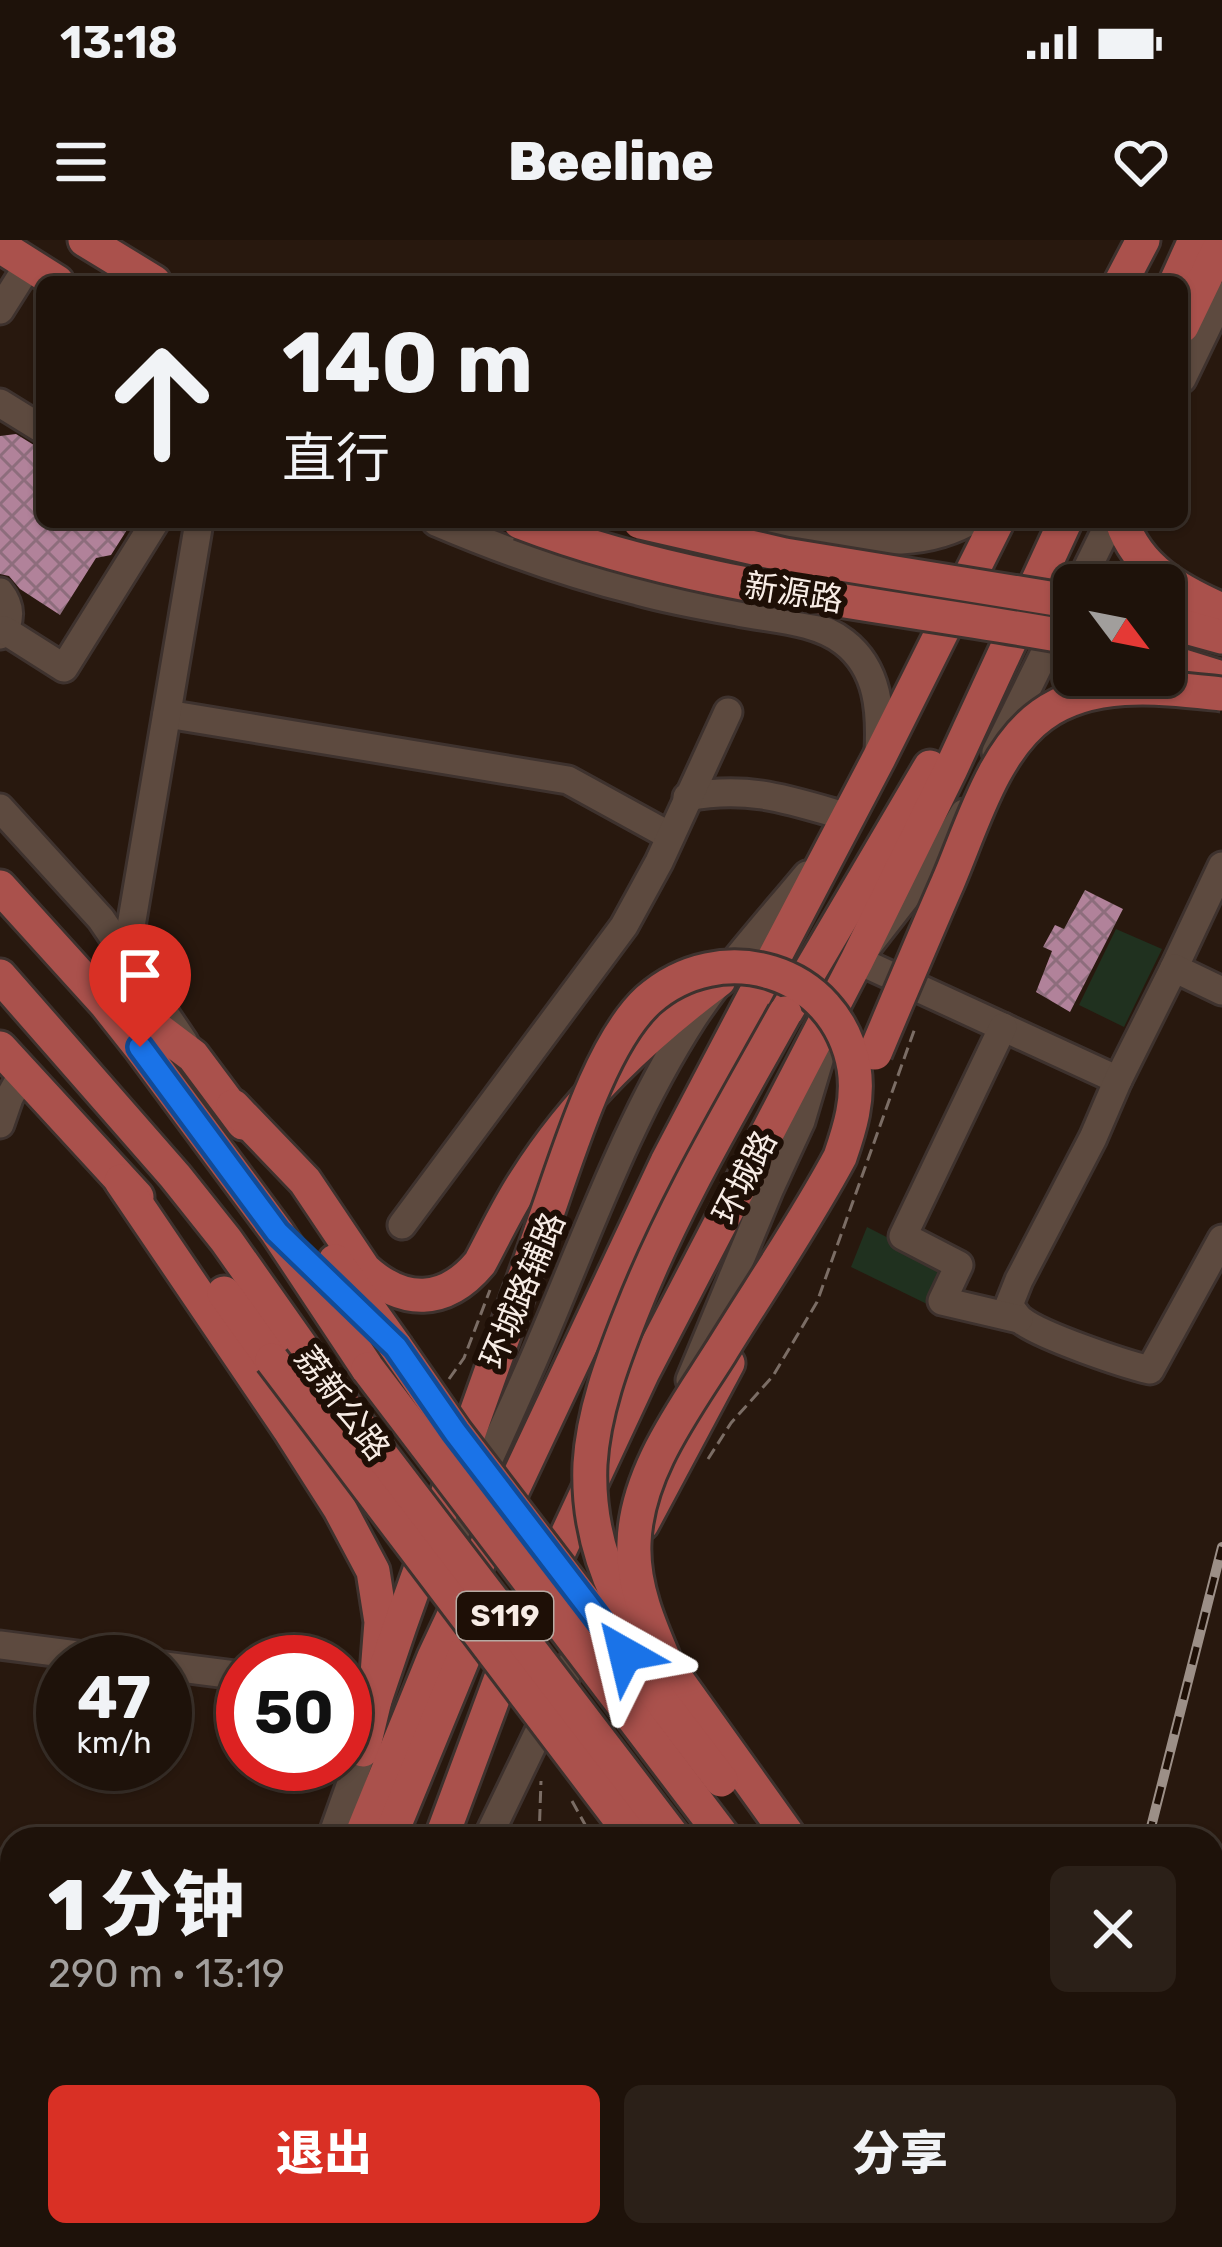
<!DOCTYPE html>
<html lang="zh">
<meta charset="utf-8">
<style>
body{margin:0;font-family:Rubik,"Noto Sans SC",sans-serif;background:#2b2018;color:#f1f3f6;height:100vh;display:flex;flex-direction:column;font-size:45px;white-space:nowrap}
*{box-sizing:border-box;margin:0}
p{font-size:39px;color:#a19e9c}
.icon{flex:none;width:66px;height:66px;fill:none;stroke:currentColor;stroke-width:2;stroke-linecap:round;stroke-linejoin:round}
.map{position:relative;flex:1;overflow:hidden}
.drawer{position:absolute;left:0px;top:1587px;width:1224px;height:420px;display:flex;flex-direction:column;background:#1e120a;border-radius:36px 36px 0 0;box-shadow:0 3px 9px #0004,0 0 0 3px #3c322b}
.drawer>*{flex:none}
.hud{position:absolute;left:36px;top:36px;width:1152px;height:252px;border-radius:18px;box-shadow:0 3px 9px #0004,0 0 0 3px #3c322b;background:#1e120a;color:#f1f3f6;overflow:hidden}
.needle{width:78px;rotate:122deg}
.fabs{position:absolute;left:1053px;top:324px;display:grid;gap:24px}
.fabs a{display:grid;place-items:center;width:132px;height:132px;border-radius:18px;background:#1e120a;box-shadow:0 3px 9px #0004,0 0 0 3px #3c322b;font-size:60px}
.speed{position:absolute;left:36px;top:1395px;display:flex;gap:24px;font-size:60px;font-weight:700;text-align:center}
.speed>*{display:grid;place-content:center;width:156px;height:156px;border-radius:50%;background:#1e120a;box-shadow:0 3px 9px #0004,0 0 0 3px #3c322b;line-height:1}
.speed small{font-size:30px;font-weight:400}
.speed .limit{border:18px solid #d22;background:#fff;color:#111}
.pin{position:absolute;display:grid;place-items:center;width:102px;height:102px;color:#fff;margin:-123px -51px;border-radius:50% 50% 50% 0;rotate:-45deg;box-shadow:0 0 12px #0007}
.pin .icon{rotate:45deg}
.me{position:absolute;width:132px;margin:-66px;rotate:323deg;stroke-linejoin:round;filter:drop-shadow(0 0 9px #0008)}
.turn{display:flex;align-items:center;gap:42px;height:252px;padding:0 48px;font-size:54px}
.turn .icon{width:156px;height:156px;stroke-width:2.5}
.turn b{display:block;font-size:84px;line-height:102px}
.round{display:grid;place-items:center;flex:none;width:126px;height:126px;border-radius:18px;background:#2b2018}
.overview{display:flex;align-items:center;justify-content:space-between;height:204px;padding:0 48px}
h1{font-size:72px;font-weight:800;line-height:90px}
.cta{display:flex;gap:24px;margin-top:auto;padding:24px 48px}
.cta a{flex:1;height:138px;border-radius:18px;background:#d93025;color:#fff;font-size:48px;font-weight:800;line-height:138px;text-align:center}
.cta a+a{background:#2b2018;color:#f1f3f6}
.status{display:flex;justify-content:space-between;align-items:center;height:84px;padding:0 60px;background:#1e120a;direction:ltr}
.status svg{height:33px;fill:currentColor}
header{display:flex;justify-content:space-between;align-items:center;height:156px;padding:0 48px;background:#1e120a;font-size:54px;font-weight:800}
.map>svg:first-child{display:block}
.grass{fill:#20311f}
.building{fill:url(#building-cross-hatch)}
.lines{fill:none;stroke-linecap:round;stroke-linejoin:round}
.minor-casing{stroke:#3e322e;stroke-width:33}
.major-casing{stroke:#3e322e;stroke-width:39}
.path{stroke:#7b6d65;stroke-width:3;stroke-dasharray:12 6;stroke-linecap:butt}
.minor{stroke:#5d4a3f;stroke-width:27}
.major{stroke:#aa514c;stroke-width:33}
.rail-casing{stroke:#9c8f87;stroke-width:10}
.rail{stroke:#1e0f06;stroke-width:6;stroke-dasharray:18;stroke-linecap:butt}
.major-bridge-casing{stroke:#3e322e;stroke-width:39;stroke-linecap:butt}
.path-bridge{stroke:#7b6d65;stroke-width:3;stroke-dasharray:12 6;stroke-linecap:butt}
.major-bridge{stroke:#aa514c;stroke-width:33}
.route-casing{stroke:#114b97;stroke-width:30}
.route{stroke:#1a73e8;stroke-width:21}
.labels{text-anchor:middle;stroke-width:12;stroke-linejoin:round;paint-order:stroke}
.shield{fill:#1e0f06;stroke:#b6aaa2;stroke-width:3}
.shield-label{font-size:30px;font-weight:bold;fill:#f7ece5}
.street-label{font-size:33px;fill:#f7ece5;stroke:#1e0f06}
</style>
<div class="status"><b>13:18</b><svg viewBox="0 0 49 12"><path d="M0 12V9h3v3zM5 12V6h3v6zM10 12V3h3v9zM15 12V0h3v12zM26 1h20v11H26zM47 4h2v5h-2z"/></svg></div>
<header><svg class="icon" aria-label="menu" viewBox="0 0 24 24"><path d="M4 6h16M4 12h16M4 18h16"/></svg>Beeline<svg class="icon" aria-label="heart" viewBox="0 0 24 24"><path d="M12 20l-8-8c-3-5 5-10 8-4 3-6 11-1 8 4z"/></svg></header>
<div class="map">
<svg width="1222" height="2007" viewBox="0 0 1222 2007">
<defs>
<pattern id="building-cross-hatch" width="8" height="8" patternUnits="userSpaceOnUse" patternTransform="scale(3)"><rect width="8" height="8" fill="#b1829a"/><path d="M0 0l8 8M0 8l8-8" fill="none" stroke="#8d6d7c"/></pattern>
</defs>
<rect width="100%" height="100%" fill="#28180e"/>
<g class="grass">
<path d="M1116,689l46,20 -38,78 -45,-22z"/>
<path d="M867,987l78,40 -18,37 -76,-37z"/>
</g>
<g class="building">
<path d="M16,194l26,16v72h90l-21,33 -15,3 -36,57 -40,-26 -11,-13 -9,-2v-138z"/>
<path d="M1085,650l38,19 -53,103 -34,-20 16,-41 -9,-4 12,-22 9,4z"/>
</g>
<g class="lines">
<defs>
<g id="minor">
<path d="M0,70l29,-46"/>
<path d="M1182,139l40,-83"/>
<path d="M0,163l42,26"/>
<path d="M436,282c66,28 132,52 202,69 32,9 66,15 100,21 34,7 78,8 106,30 35,27 37,70 35,110"/>
<path d="M770,282c65,12 135,34 198,0"/>
<path d="M1079,345l31,-63"/>
<path d="M0,352c11,14 12,29 0,43"/>
<path d="M4,390l60,38 91,-146"/>
<path d="M167,474l401,66 102,56"/>
<path d="M996,512l65,-132"/>
<path d="M687,557c62,-12 102,3 161,20"/>
<path d="M0,568l101,111 83,123"/>
<path d="M964,573l-23,39 -84,108 261,120"/>
<path d="M126,716l73,-434"/>
<path d="M1174,728l48,-102"/>
<path d="M1222,751l-48,-23 -56,112 -25,58 -74,142 -10,25c3,4 8,12 12,15 20,16 103,44 129,50l72,-131"/>
<path d="M1003,787l-100,209 56,29 -17,36 77,18"/>
<path d="M0,884l9,-26 14,-25"/>
<path d="M402,985l222,-299 35,-64 69,-150"/>
<path d="M690,1140l80,-192 31,-67 25,-84"/>
<path d="M444,1317c33,-72 67,-144 98,-217 47,-110 86,-221 151,-322 34,-51 75,-96 114,-143"/>
<path d="M0,1405l132,17"/>
<path d="M165,1426l78,10"/>
<path d="M331,1599l39,-109"/>
<path d="M487,1599l100,-207"/>
<path d="M0,1712l12,2"/>
<path d="M355,2007l3,-12"/>
</g>
<g id="major">
<path d="M85,0l69,42"/>
<path d="M0,6l57,36"/>
<path d="M1121,42l22,-42"/>
<path d="M1176,42l19,-42"/>
<path d="M1182,86l40,-83"/>
<path d="M1122,282c16,47 57,69 100,88"/>
<path d="M1164,381l58,16"/>
<path d="M1164,420l58,18"/>
<path d="M0,647l106,117 34,43 137,185 91,137"/>
<path d="M0,736l175,200 51,64 108,153"/>
<path d="M119,760l74,56 50,67"/>
<path d="M786,772l144,-245"/>
<path d="M0,808l137,149"/>
<path d="M233,866l72,75 59,88c39,36 81,36 116,-6 15,-28 28,-56 45,-82 51,-81 118,-144 194,-201"/>
<path d="M121,941l168,248 51,80 33,62 8,51 -6,78"/>
<path d="M335,1021l61,86"/>
<path d="M224,1053l48,67"/>
<path d="M642,1284l86,-161"/>
<path d="M363,1510l12,-50 25,-74 141,-395"/>
<path d="M360,1599l74,-182 233,-495 212,-404 118,-236"/>
<path d="M389,1599l95,-231"/>
<path d="M441,1599l62,-167 139,-298 215,-414 93,-189 115,-249"/>
<path d="M403,1995l44,4 25,-4"/>
<path d="M890,1995l12,12"/>
<path d="M931,1995l9,12"/>
<path d="M969,1995l9,12"/>
<path d="M1022,1995l9,12"/>
<path d="M1068,1995l9,12"/>
<path d="M237,2007l3,-12"/>
<path d="M323,2007l3,-12"/>
<path d="M551,2007l22,-12"/>
</g>
</defs>
<use href="#minor" class="minor-casing"/>
<use href="#major" class="major-casing"/>
<g class="path">
<path d="M449,1139l15,-21 26,-68"/>
<path d="M708,1219l23,-36 42,-47 44,-74 98,-274"/>
<path d="M539,1599l2,-58"/>
<path d="M848,1995l15,12"/>
<path d="M601,2007l25,-12"/>
</g>
<use href="#minor" class="minor"/>
<use href="#major" class="major"/>
<defs>
<g id="rail">
<path d="M1148,1599l74,-292"/>
<path d="M1212,1852l10,-37"/>
<path d="M1212,1907l10,-38"/>
<path d="M1043,2007l3,-12"/>
<path d="M1185,2007l3,-12"/>
</g>
</defs>
<use href="#rail" class="rail-casing"/>
<use href="#rail" class="rail"/>
<defs>
<g id="major-bridge">
<path d="M520,282c178,68 369,82 554,116"/>
<path d="M640,282l145,33 289,47"/>
<path d="M785,773c-55,99 -113,196 -154,301 -19,48 -38,99 -41,150 -2,46 8,91 28,133l173,242"/>
<path d="M875,813c24,-57 48,-114 73,-171 23,-53 45,-132 94,-167 51,-37 122,-27 180,-21"/>
<path d="M541,991c24,-65 57,-185 107,-231 72,-64 189,-32 206,68 5,31 -4,60 -14,89 -36,67 -80,131 -120,196 -36,57 -84,120 -86,190 -2,43 16,84 33,123"/>
<path d="M396,1107l59,85 266,348"/>
<path d="M272,1120l363,479"/>
<path d="M368,1129l357,470"/>
<path d="M334,1153l341,446"/>
</g>
</defs>
<use href="#major-bridge" class="major-bridge-casing"/>
<path class="path-bridge" d="M572,1561l21,38"/>
<use href="#major-bridge" class="major-bridge"/>
</g>
<g class="lines">
<defs>
<path id="route" d="M140,807l137,185 119,115 59,85 170,222"/>
</defs>
<use href="#route" class="route-casing"/>
<use href="#route" class="route"/>
</g>
<g class="labels">
<rect class="shield" x="457" y="1352" width="96" height="48" rx="9"/>
<g class="shield-label">
<text x="505" y="1386">S119</text>
</g>
<g class="street-label">
<text transform="translate(794 352) rotate(9)" y="12">新源路</text>
<text transform="translate(744 937) rotate(-63)" y="12">环城路</text>
<text transform="translate(522 1050) rotate(-67)" y="12">环城路辅路</text>
<text transform="translate(343 1163) rotate(53)" y="12">荔新公路</text>
</g>
</g>
</svg>
<div class="fabs">
<a><svg class="needle" viewBox="-14 -14 28 28"><path d="M0-13l5 13h-10z" fill="#e53935"/><path d="M0 13l5-13h-10z" fill="#a19e9c"/></svg></a>
</div>
<div class="speed"><div>47<small>km/h</small></div><div class="limit">50</div></div>
<div class="pin" style="left:140px;top:807px;background:#d93025"><svg class="icon" aria-label="arrive" viewBox="0 0 24 24"><path d="M6 21V4h12l-3 4 3 4H6"/></svg></div>
<svg class="me" style="left:625px;top:1414px" viewBox="-20 -20 40 40"><path d="M0-17L14 15 0 8-14 15z" fill="#1a73e8" stroke="#fff" stroke-width="4"/></svg>
<div class="hud">
<div class="turn"><svg class="icon" aria-label="ahead" viewBox="0 0 24 24"><path d="M12 20V5M6 11l6-6 6 6"/></svg><div><b>140 m</b>直行</div></div>
</div>
<section class="drawer">
<div class="overview"><div><h1>1 分钟</h1><p>290 m · 13:19</p></div><a class="round"><svg class="icon" aria-label="close" viewBox="0 0 24 24"><path d="M6 6l12 12M18 6L6 18"/></svg></a></div>
<div class="cta"><a>退出</a><a>分享</a></div>
</section>
</div>
